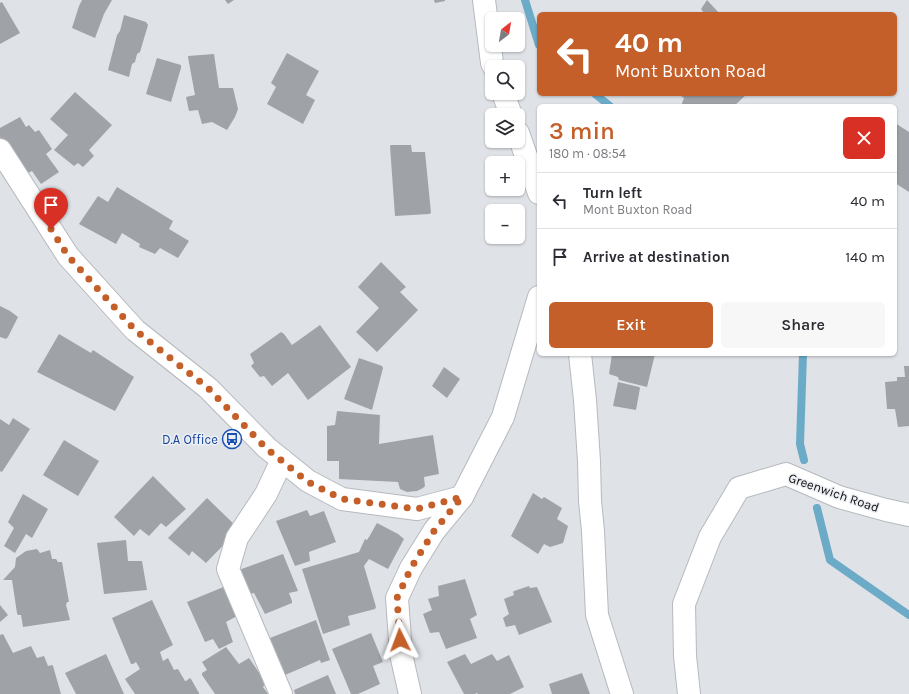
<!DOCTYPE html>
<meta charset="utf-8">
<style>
body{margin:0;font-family:Karla,sans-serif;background:#f7f7f7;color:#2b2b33;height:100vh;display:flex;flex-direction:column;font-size:15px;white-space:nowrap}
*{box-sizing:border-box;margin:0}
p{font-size:13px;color:#7c7c81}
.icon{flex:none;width:22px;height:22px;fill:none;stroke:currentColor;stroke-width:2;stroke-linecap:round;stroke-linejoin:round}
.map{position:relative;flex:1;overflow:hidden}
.details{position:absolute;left:537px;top:104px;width:360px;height:252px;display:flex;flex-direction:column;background:#fff;border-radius:6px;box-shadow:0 1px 3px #0004}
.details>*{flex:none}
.hud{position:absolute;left:537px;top:12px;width:360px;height:84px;border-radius:6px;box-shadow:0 1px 3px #0004;background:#c45f2a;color:#fff;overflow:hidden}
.needle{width:26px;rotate:31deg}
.fabs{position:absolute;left:485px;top:12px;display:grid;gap:8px}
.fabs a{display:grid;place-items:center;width:40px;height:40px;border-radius:6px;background:#fff;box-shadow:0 1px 3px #0004;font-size:20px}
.pin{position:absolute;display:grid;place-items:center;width:34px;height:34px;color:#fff;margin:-41px -17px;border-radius:50% 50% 50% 0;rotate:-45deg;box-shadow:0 0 4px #0007}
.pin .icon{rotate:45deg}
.me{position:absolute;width:44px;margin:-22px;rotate:357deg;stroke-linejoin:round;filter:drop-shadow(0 0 3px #0008)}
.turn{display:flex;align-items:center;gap:14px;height:84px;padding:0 12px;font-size:18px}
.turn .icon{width:52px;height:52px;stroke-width:2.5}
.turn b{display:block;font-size:28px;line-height:34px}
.round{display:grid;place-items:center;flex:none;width:42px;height:42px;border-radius:6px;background:#f7f7f7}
.head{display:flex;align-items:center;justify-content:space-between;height:68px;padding:0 12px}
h1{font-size:24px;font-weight:600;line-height:30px;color:#c45f2a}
.cta{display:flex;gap:8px;margin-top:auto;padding:8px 12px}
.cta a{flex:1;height:46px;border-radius:6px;background:#c45f2a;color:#fff;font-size:16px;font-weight:600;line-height:46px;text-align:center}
.cta a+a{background:#f7f7f7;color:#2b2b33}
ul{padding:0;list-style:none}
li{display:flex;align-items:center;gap:12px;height:56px;padding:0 12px;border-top:1px solid #e1e1e2}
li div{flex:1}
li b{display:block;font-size:15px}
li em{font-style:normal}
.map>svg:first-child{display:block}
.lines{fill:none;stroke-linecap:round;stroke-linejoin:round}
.stream{stroke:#6cabc8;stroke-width:8}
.building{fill:#9fa2a7}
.minor-casing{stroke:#b6b9be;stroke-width:24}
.minor{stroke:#fff;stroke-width:22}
.route{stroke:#c45f2a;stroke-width:7;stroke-dasharray:0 12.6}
.labels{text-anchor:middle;stroke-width:3;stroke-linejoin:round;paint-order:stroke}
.transit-label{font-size:13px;fill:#164399;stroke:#eceff4;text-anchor:end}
.street-label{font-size:13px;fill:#101113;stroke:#eceff4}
</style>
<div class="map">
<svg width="909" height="694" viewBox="0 0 909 694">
<rect width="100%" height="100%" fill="#dfe2e7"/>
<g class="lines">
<g class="stream">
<path d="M525,0l14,45"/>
<path d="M595,94l15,12"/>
<path d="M803,354l-3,90 4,16"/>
<path d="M817,508l13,52 79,55"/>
</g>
</g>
<g class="building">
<path d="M82,0h30l-8,14 -9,24 -23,-10 7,-22z"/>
<path d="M225,0h9l-6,4z"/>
<path d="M434,0h11v1l-10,2z"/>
<path d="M707,0l13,14h-16v-1l-3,-4z"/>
<path d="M2,2l18,31 -20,11v-41z"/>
<path d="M124,15l22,7 2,3 -8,27 -3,2 -2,8 -3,2 -3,13 -21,-7 9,-35 3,-4z"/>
<path d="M287,53l32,18 -13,24 9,5 -12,24 -36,-20 9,-17 -5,-4z"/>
<path d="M214,54l5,34h14l5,21 -3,8 -8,13 -15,-8 -10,2 -4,-14 -9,1 -3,-14 9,-2 -7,-38v-1z"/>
<path d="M157,58l24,7v3l-10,34 -25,-8z"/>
<path d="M75,92l37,33 -23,25 5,6 -11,11 -5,-4 -4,3 -20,-16 14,-15 -18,-16z"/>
<path d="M679,94h68l-13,12h-53l3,-8z"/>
<path d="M20,117l6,10 3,-2 6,7 4,-2 13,19 -6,5 13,18 -18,12 -9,-13 -6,3 -6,-6 -20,-31v-9z"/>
<path d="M895,123l14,9v60l-14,-9z"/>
<path d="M391,145h20l1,7h13l6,61 -2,1 -34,2 -5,-70z"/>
<path d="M117,187l56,34 -4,8 20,12 -11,17 -18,-10 -5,6 -16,-7 1,-3 -18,-11 -6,11 -37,-20 19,-28 10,6z"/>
<path d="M381,262l25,25 -6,5 18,18 -41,42 -21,-20 23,-24 -21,-21z"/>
<path d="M0,306l10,5 8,6 -10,20 -2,2 -6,-2z"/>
<path d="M320,325l31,42 -43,33 -20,-27 -16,13 -8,-10 -4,1 -9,-11 3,-3 -4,-9 31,-22 3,2 8,11z"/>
<path d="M59,334l32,19 2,-3 41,27 -19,34 -78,-39z"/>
<path d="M612,354h43l-8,33 -28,-7 -1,-3 -9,-3z"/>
<path d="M359,358l23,8 1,2 -11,42 -28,-11z"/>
<path d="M904,366h5v60l-11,1 -3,-18h-8l-2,-27 12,-1v-4h8z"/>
<path d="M444,367l16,12 -13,19 -15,-12z"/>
<path d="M618,382l21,5 1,1 -4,22 -23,-4z"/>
<path d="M337,411l43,4 -1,29 54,-9 6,39 -15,3 1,9 -2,2 -6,3 -10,1 -7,-3 -2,-7 -59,-3v-18h-12v-35l8,-1z"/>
<path d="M13,418l17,11 -28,43 -2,-1v-52l9,6z"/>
<path d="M64,440l35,21 -21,35 -35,-21z"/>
<path d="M153,476l33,33 -20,18 -5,-4 -12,13 -9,-7 -6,7 -20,-19z"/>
<path d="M533,493l9,6 2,-2 18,11 -5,11 11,7 -5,17 -13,4 -6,-3 -6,10 -27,-18z"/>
<path d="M23,494l25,15 -16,29 -6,-4 -11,19 -11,-7 10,-18 -6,-6z"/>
<path d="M207,498l32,31 -33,34 -14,-12 -3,5 -2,-2 -19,-16z"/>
<path d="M307,510l3,6 14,-5 12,31 -27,10 1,9 -15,5 -19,-45z"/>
<path d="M377,523l21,11 6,5 -16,30 -19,-10 -5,7 12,41 -1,2 -27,7 2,9 -27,9 -21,-65 57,-17 6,-13 2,1 2,-3z"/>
<path d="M126,540l2,21h14l5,29 -43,4 -7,-51z"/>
<path d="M37,549l3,4 10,-3 2,9h4l2,3h4l7,40h-2l-1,3 4,15 -47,7 -2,-12h-3l-1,-2 -5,-33h-9l12,-13 1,-9 10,-7z"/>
<path d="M283,554l15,37 -9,2 3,8v2l-27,11 -11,-21 -4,1 -11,-24z"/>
<path d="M465,579l12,36 -7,4 7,19 -31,11 -7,-17 -9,1 -7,-19 9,-4 -4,-11 11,-3 -1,-10z"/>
<path d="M226,586l11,30 -11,6 7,20 -14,7 -6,-10 -8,3 -18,-40z"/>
<path d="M529,586l1,2 7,-1 15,35 -33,13 -4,-10 -9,2 -3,-9 6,-4 -5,-15 10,-4 -1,-3 1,-1z"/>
<path d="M152,600l21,45 -13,7 3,9 5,-3 6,12 4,-1 7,12h1l4,-3 1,1 8,14v1h-64l-10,-15 15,-10 -4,-7 -3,2h-2l-19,-46z"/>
<path d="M0,605l8,10 -8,7z"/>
<path d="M316,620l14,40 -9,3 -1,-3 -35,15 -15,-37z"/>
<path d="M371,633l12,29 -10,4 7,18 -22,10h-7l-19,-45z"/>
<path d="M3,634l10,19 18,-7 6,12 7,-2 4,10 4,-1 1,1 8,28h-61v-59z"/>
<path d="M226,647l13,17 10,-6 17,25 -3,4 5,7h-53l-13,-19v-2l5,-3 -5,-8z"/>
<path d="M106,654l18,40h-48l-11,-21z"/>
<path d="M465,654l6,10 21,-10 5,7 12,-6 15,32 -14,7h-32l-1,-1 -2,1h-11l-17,-32z"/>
<path d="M582,673l8,21h-38l-3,-10z"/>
<path d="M328,675l8,19h-41l-1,-4z"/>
</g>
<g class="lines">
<defs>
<g id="minor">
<path d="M484,0l8,63 2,4"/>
<path d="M503,93l8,22"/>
<path d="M518,133l21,60"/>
<path d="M0,150l68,106 67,74 73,58 59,60 41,33 34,18 75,10 45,-12 41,-80 36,-120"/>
<path d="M580,354l5,46 4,61 1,40 3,30 4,84 25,79"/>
<path d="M281,694l-53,-125 9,-31 29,-44 16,-34"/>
<path d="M410,694l-9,-40 -4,-56 14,-30 23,-37 28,-34"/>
<path d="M689,694l-4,-38 -1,-52 26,-67 29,-49 47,-14 53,23 47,13 23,5"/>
</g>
</defs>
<use href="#minor" class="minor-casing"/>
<use href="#minor" class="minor"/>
</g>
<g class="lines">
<path class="route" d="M51,229l17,27 67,74 73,58 58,60 42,34 34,17 75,10 45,-12 -28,34 -23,37 -14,30 3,42"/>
</g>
<defs>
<symbol id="bus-ring" viewBox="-11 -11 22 22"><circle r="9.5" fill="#eceff4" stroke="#1a4fb4" stroke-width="1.5"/><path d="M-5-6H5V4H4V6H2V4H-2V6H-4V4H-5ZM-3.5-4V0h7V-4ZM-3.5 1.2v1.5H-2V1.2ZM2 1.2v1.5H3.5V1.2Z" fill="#1a4fb4"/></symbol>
</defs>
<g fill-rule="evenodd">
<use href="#bus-ring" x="221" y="428" width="22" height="22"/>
</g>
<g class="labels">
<g class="transit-label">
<text x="218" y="444">D.A Office</text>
</g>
<g class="street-label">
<text transform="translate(834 492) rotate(19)" y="5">Greenwich Road</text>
</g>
</g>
</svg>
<div class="fabs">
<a><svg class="needle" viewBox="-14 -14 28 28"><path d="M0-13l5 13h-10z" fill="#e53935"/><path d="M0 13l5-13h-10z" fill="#7c7c81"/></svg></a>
<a><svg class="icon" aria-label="search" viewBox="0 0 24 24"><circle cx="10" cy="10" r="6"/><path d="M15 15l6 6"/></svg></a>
<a><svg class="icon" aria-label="layers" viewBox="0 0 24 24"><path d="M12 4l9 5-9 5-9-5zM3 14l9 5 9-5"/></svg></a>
<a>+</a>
<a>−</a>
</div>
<div class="pin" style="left:51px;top:229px;background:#d93025"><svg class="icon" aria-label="arrive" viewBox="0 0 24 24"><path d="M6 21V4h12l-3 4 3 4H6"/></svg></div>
<svg class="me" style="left:400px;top:640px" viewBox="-20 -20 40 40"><path d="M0-17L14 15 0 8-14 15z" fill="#c45f2a" stroke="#fff" stroke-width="4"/></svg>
<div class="hud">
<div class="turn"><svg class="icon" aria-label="left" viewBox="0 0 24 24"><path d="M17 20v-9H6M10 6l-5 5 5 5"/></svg><div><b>40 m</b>Mont Buxton Road</div></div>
</div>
<section class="details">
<div class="head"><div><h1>3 min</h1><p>180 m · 08:54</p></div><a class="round" style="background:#d93025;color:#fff"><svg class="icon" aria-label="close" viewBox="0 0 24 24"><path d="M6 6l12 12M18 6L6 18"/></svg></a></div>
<ul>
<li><svg class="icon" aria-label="left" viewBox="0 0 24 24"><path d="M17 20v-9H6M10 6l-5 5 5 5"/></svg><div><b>Turn left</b><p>Mont Buxton Road</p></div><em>40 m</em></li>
<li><svg class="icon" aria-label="arrive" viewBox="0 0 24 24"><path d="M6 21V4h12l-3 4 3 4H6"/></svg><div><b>Arrive at destination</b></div><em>140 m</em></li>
</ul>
<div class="cta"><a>Exit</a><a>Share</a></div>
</section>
</div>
